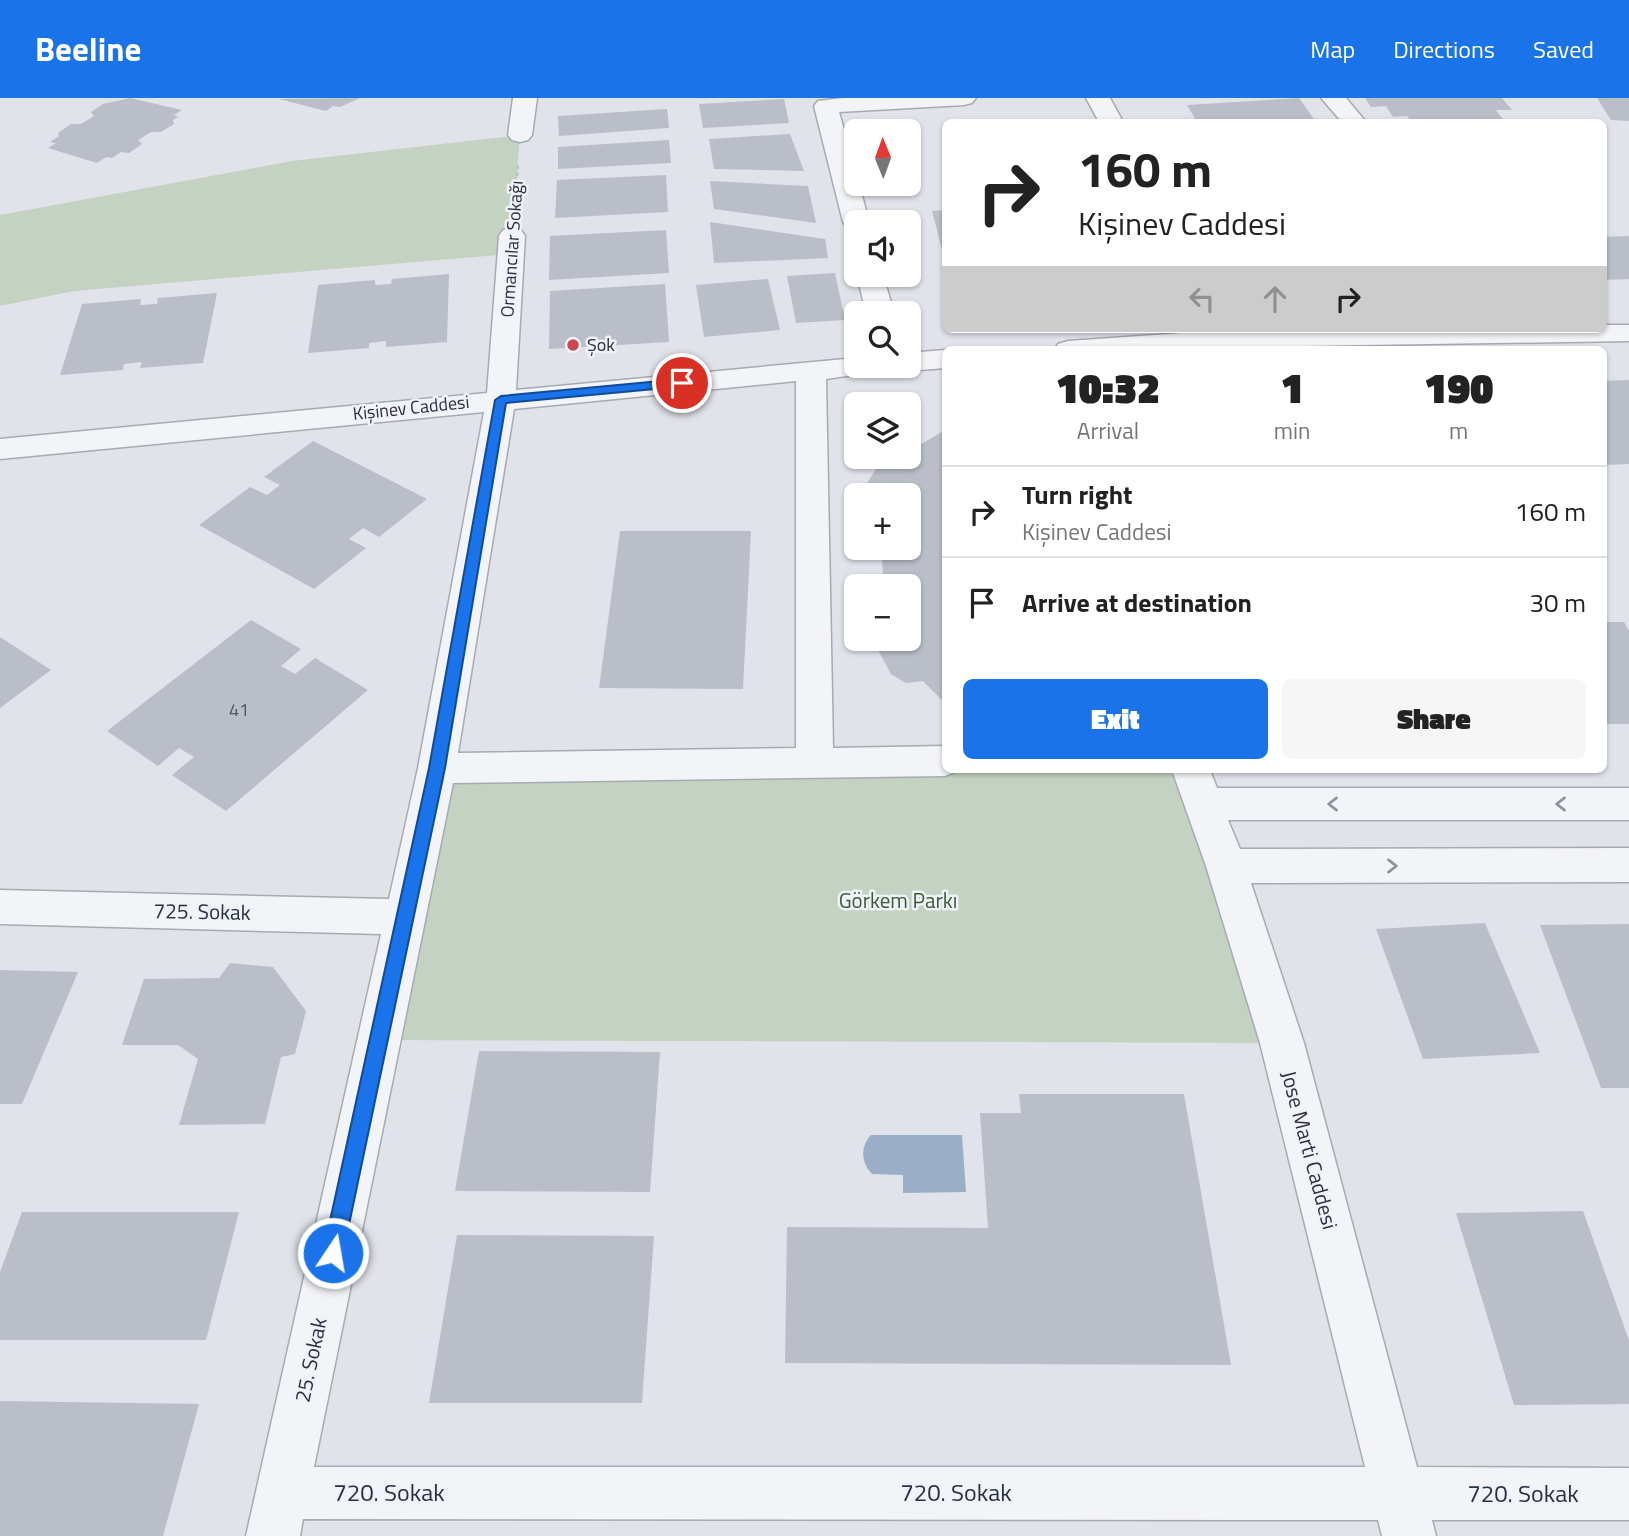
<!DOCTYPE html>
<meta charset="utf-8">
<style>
body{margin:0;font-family:"Titillium Web",sans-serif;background:#f6f6f6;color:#222;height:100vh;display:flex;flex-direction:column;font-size:26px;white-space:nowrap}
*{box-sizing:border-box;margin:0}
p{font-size:23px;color:#767676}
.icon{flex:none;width:38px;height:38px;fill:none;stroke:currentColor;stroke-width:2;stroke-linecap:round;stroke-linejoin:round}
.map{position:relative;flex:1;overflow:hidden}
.drawer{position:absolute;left:942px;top:248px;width:665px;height:427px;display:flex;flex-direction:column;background:#fff;border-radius:10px;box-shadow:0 2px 5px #0004}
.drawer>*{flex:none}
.guide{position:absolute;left:942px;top:21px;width:665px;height:214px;border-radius:10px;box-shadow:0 2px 5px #0004;background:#fff;color:#222;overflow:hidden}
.needle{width:46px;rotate:359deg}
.tools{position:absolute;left:844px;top:21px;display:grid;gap:14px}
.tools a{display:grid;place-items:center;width:77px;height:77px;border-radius:10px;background:#fff;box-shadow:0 2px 5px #0004;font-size:35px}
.pin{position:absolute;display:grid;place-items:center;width:60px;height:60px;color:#fff;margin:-30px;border:4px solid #fff;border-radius:50%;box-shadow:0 2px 7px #0007}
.me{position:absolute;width:77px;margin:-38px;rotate:12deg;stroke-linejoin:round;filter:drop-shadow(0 0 5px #0008)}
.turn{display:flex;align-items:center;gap:24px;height:147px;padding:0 21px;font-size:32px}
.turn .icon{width:91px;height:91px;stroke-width:2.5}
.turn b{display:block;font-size:49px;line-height:60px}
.lanes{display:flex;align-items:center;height:66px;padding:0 21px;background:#0003;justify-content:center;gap:35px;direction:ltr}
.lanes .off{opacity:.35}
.eta{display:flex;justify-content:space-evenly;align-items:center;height:119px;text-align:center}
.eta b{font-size:42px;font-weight:800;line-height:49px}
.cta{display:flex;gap:14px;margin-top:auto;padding:14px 21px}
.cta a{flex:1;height:80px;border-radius:10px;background:#1a73e8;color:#fff;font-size:28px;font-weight:800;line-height:80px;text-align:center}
.cta a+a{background:#f6f6f6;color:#222}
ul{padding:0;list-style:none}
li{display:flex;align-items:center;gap:21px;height:91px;padding:0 21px;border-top:2px solid #e0e0e0}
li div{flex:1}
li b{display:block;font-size:26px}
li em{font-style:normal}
header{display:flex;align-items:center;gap:42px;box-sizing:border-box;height:98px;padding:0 35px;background:#1a73e8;color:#fff}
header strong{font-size:33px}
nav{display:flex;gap:38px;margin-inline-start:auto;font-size:24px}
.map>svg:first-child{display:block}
.green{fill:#c4d2c1}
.water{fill:#9baec8}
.building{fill:#babec8}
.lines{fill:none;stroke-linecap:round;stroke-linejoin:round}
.minor-casing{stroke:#a5aab3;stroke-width:3}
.path{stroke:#bec1c7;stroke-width:2.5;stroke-dasharray:3.5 3.5;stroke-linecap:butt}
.minor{fill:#f3f4f7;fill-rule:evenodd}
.oneway{stroke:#8e929c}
.route{fill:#1a73e8;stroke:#114b97;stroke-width:2}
.poi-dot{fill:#cb4752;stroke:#eff2f6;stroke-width:2.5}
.labels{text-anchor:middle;stroke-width:5;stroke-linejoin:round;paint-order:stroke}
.far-street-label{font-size:18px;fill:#293040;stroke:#eff2f6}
.far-poi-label{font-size:18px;fill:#293040;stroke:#eff2f6;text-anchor:start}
.number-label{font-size:18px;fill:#4d5462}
.park-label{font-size:21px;fill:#3b5b36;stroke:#eff2f6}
.street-label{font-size:21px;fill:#293040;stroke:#eff2f6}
.near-street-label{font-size:24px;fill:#293040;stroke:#eff2f6}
</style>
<header>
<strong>Beeline</strong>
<nav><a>Map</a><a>Directions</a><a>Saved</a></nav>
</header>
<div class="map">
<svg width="1629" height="1438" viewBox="0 0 1629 1438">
<rect width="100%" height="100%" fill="#e0e3e9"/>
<g class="green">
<path d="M520,37l-9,119 -437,37 -74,15v-91l292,-54z"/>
<path d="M437,670l754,2 91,273 -904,-3z"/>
</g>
<path class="water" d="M871,1037h91l4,57 -63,1v-18l-31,-1c-11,-12 -12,-27 -1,-39z"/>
<g class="building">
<path d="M130,0l52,12 -8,5 4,2 -5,3 1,4 -13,8h-10l-13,8 4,4 -13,9 -8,-1 -9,6 -6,-1 -9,6 -49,-15 8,-5 -6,-1 9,-6 -1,-3 13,-9h10l13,-8 -3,-4 12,-8z"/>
<path d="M360,0l-20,9 -7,-1 -7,5 -47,-12z"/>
<path d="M1299,0l17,24h-119l-10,-17z"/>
<path d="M1365,0h137l10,12h-16l9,12h-93l-5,-6 -14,1 -7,-11 -15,1z"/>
<path d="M1597,0h32v23l-18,-1z"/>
<path d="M784,1l5,24 -86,5 -4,-24z"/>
<path d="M667,11l2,19 -110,8 -1,-20z"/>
<path d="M790,36l14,37 -90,-2 -5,-30z"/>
<path d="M669,42l2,23 -113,6v-22z"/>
<path d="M666,77l2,37 -113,6 2,-38z"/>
<path d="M710,83l98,5 8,37 -102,-14z"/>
<path d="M945,112v46l-1,1 -12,-46z"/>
<path d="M710,124l115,17 3,19 -114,5z"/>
<path d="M666,132l3,43 -120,7 1,-44z"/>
<path d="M1629,138v43l-26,1v-43z"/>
<path d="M835,175l10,47 -49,3 -9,-47z"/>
<path d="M449,176l-2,68 -61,5v-6l-17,2v5l-61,5 10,-68 57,-5v5l16,-1 1,-5z"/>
<path d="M768,181l12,51 -76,7 -8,-52z"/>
<path d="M665,186l4,58 -120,7 1,-58z"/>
<path d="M217,195l-14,70 -63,5 2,-6 -18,2 -1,6 -63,5 22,-71 59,-5 -1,6 17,-1 1,-6z"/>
<path d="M1629,282v84l-23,1 -3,-6v-78z"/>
<path d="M945,332v273l-22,-22 -17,2 -15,-9 -19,-35h36v-53h-24l-3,-38h27v-53h-48l17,-28 13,-10h18v-5z"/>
<path d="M313,343l114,58 -48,38 -16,-9 -14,11 17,9 -52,41 -115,-64 51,-38 17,8 13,-10 -16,-8z"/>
<path d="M620,433h131l-8,158 -144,-1z"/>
<path d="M251,522l50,29 -20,17 14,8 20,-16 53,32 -142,121 -54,-36 22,-18 -15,-9 -21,18 -51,-35z"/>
<path d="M1603,524h21l5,9v93h-26z"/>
<path d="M0,539l51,33 -51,38z"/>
<path d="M1485,825l55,130 -117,6 -47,-130z"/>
<path d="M1629,826v164h-28l-61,-163z"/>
<path d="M230,865l43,4 33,44 -11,43 -14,3 -16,67 -86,1 19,-66 -20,-14h-56l22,-66 75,-1z"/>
<path d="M0,872l78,2 -56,132h-22z"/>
<path d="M479,953l181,1 -10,140 -195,-1z"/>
<path d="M1019,996h165l47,271 -446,-2 2,-136 201,1 -8,-115h41z"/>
<path d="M1583,1113l46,129v64l-115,1 -58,-192z"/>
<path d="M22,1114h217l-33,128h-206v-68z"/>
<path d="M457,1137l197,1 -12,167h-213z"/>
<path d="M0,1303l199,3 -36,132h-163z"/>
</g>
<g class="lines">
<defs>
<g id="minor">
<path d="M513,0h24l-5,37 -4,5 -8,2 -8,-2 -4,-5z"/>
<path d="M843,0h133l-4,5 -8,2 -125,7 17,61v11h3l10,38h-13v8l-9,-3 -4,-5 -29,-116 4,-5z"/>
<path d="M1086,0h24l13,24h-24z"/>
<path d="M1321,0h25l20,24h-24z"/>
<path d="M512,130l9,2 4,6 -9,154 340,-32v8h22l-4,6 -48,7 7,369 112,-2v24h14l-14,6 -492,7 -139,684h1051l-105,-424 -54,-177 -34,-96h38l7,18h412v32h-401l12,29 389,-1v34l-378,1 53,160 113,424 212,1v52h-197l4,16h-54l-4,-16 -1075,-1 -3,17h-54l135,-602 -381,-10v-34l389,9 29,-131 66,-356 -484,47v-20l487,-46 12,-157 4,-6zM796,283v367l-338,5 56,-344z"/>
<path d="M857,177h26l11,38h-28z"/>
<path d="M1603,227h26v16l-575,9 4,-6 10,-3 158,-11 377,-1z"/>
<path d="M945,252v18l-37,3 -12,-5h12v-13z"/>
</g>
</defs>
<use href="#minor" class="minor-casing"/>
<path class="path" d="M515,106l3,-40"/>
<use href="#minor" class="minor"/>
</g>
<defs><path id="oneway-chevron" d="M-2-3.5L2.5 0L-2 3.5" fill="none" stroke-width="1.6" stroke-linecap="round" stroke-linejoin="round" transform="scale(1.75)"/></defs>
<g class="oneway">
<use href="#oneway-chevron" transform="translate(1333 706) rotate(180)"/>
<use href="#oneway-chevron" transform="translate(1561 706) rotate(180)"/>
<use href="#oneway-chevron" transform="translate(1392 768)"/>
</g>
<path class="route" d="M682,281l4,1v6l-180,17 -61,365 -102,485 -3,7 -7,3 -7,-3 -3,-7 106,-485 66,-368 6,-4z"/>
<circle class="poi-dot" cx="573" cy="247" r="7"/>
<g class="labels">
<g class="far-street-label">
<text transform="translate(512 151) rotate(-86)" y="6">Ormancılar Sokağı</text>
<text transform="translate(411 310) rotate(-6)" y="6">Kişinev Caddesi</text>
</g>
<g class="far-poi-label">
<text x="587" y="253">Şok</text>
</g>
<g class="number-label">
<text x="239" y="618">41</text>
</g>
<g class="park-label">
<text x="898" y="810">Görkem Parkı</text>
</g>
<g class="street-label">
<text transform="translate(202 814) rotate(1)" y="7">725. Sokak</text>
<text transform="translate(1309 1052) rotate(75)" y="7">Jose Marti Caddesi</text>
<text transform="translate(311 1262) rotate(-78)" y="7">25. Sokak</text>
</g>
<g class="near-street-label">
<text x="389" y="1403">720. Sokak</text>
<text x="956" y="1403">720. Sokak</text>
<text x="1523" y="1404">720. Sokak</text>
</g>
</g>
</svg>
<div class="tools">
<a><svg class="needle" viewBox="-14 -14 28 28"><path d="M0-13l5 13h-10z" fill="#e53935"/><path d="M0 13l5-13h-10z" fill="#767676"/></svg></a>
<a><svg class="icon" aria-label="sound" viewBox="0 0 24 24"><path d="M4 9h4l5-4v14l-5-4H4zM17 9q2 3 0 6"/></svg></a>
<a><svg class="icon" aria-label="search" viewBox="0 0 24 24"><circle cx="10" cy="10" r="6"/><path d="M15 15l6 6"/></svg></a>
<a><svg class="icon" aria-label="layers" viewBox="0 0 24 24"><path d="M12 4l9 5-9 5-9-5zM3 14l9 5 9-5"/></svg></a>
<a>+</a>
<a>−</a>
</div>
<div class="pin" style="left:682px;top:285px;background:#d93025"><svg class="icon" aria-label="arrive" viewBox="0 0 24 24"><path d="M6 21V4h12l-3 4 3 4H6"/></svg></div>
<svg class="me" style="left:333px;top:1155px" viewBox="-20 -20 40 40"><circle r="17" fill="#1a73e8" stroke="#fff" stroke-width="3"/><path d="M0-11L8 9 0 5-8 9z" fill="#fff"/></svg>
<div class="guide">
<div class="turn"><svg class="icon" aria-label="right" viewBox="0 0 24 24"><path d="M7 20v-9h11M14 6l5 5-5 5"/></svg><div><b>160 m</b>Kişinev Caddesi</div></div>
<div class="lanes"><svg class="icon off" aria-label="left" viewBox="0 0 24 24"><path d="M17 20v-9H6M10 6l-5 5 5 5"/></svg><svg class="icon off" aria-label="ahead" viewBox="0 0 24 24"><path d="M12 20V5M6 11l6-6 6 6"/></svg><svg class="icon" aria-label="right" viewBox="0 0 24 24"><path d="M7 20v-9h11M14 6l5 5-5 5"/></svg></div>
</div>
<section class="drawer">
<div class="eta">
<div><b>10:32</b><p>Arrival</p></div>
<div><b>1</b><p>min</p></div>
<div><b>190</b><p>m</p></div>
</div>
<ul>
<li><svg class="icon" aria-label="right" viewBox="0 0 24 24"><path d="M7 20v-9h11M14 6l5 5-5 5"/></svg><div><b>Turn right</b><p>Kişinev Caddesi</p></div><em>160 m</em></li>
<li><svg class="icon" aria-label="arrive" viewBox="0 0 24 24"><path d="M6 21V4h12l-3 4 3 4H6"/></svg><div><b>Arrive at destination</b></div><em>30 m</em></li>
</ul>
<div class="cta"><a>Exit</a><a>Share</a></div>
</section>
</div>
